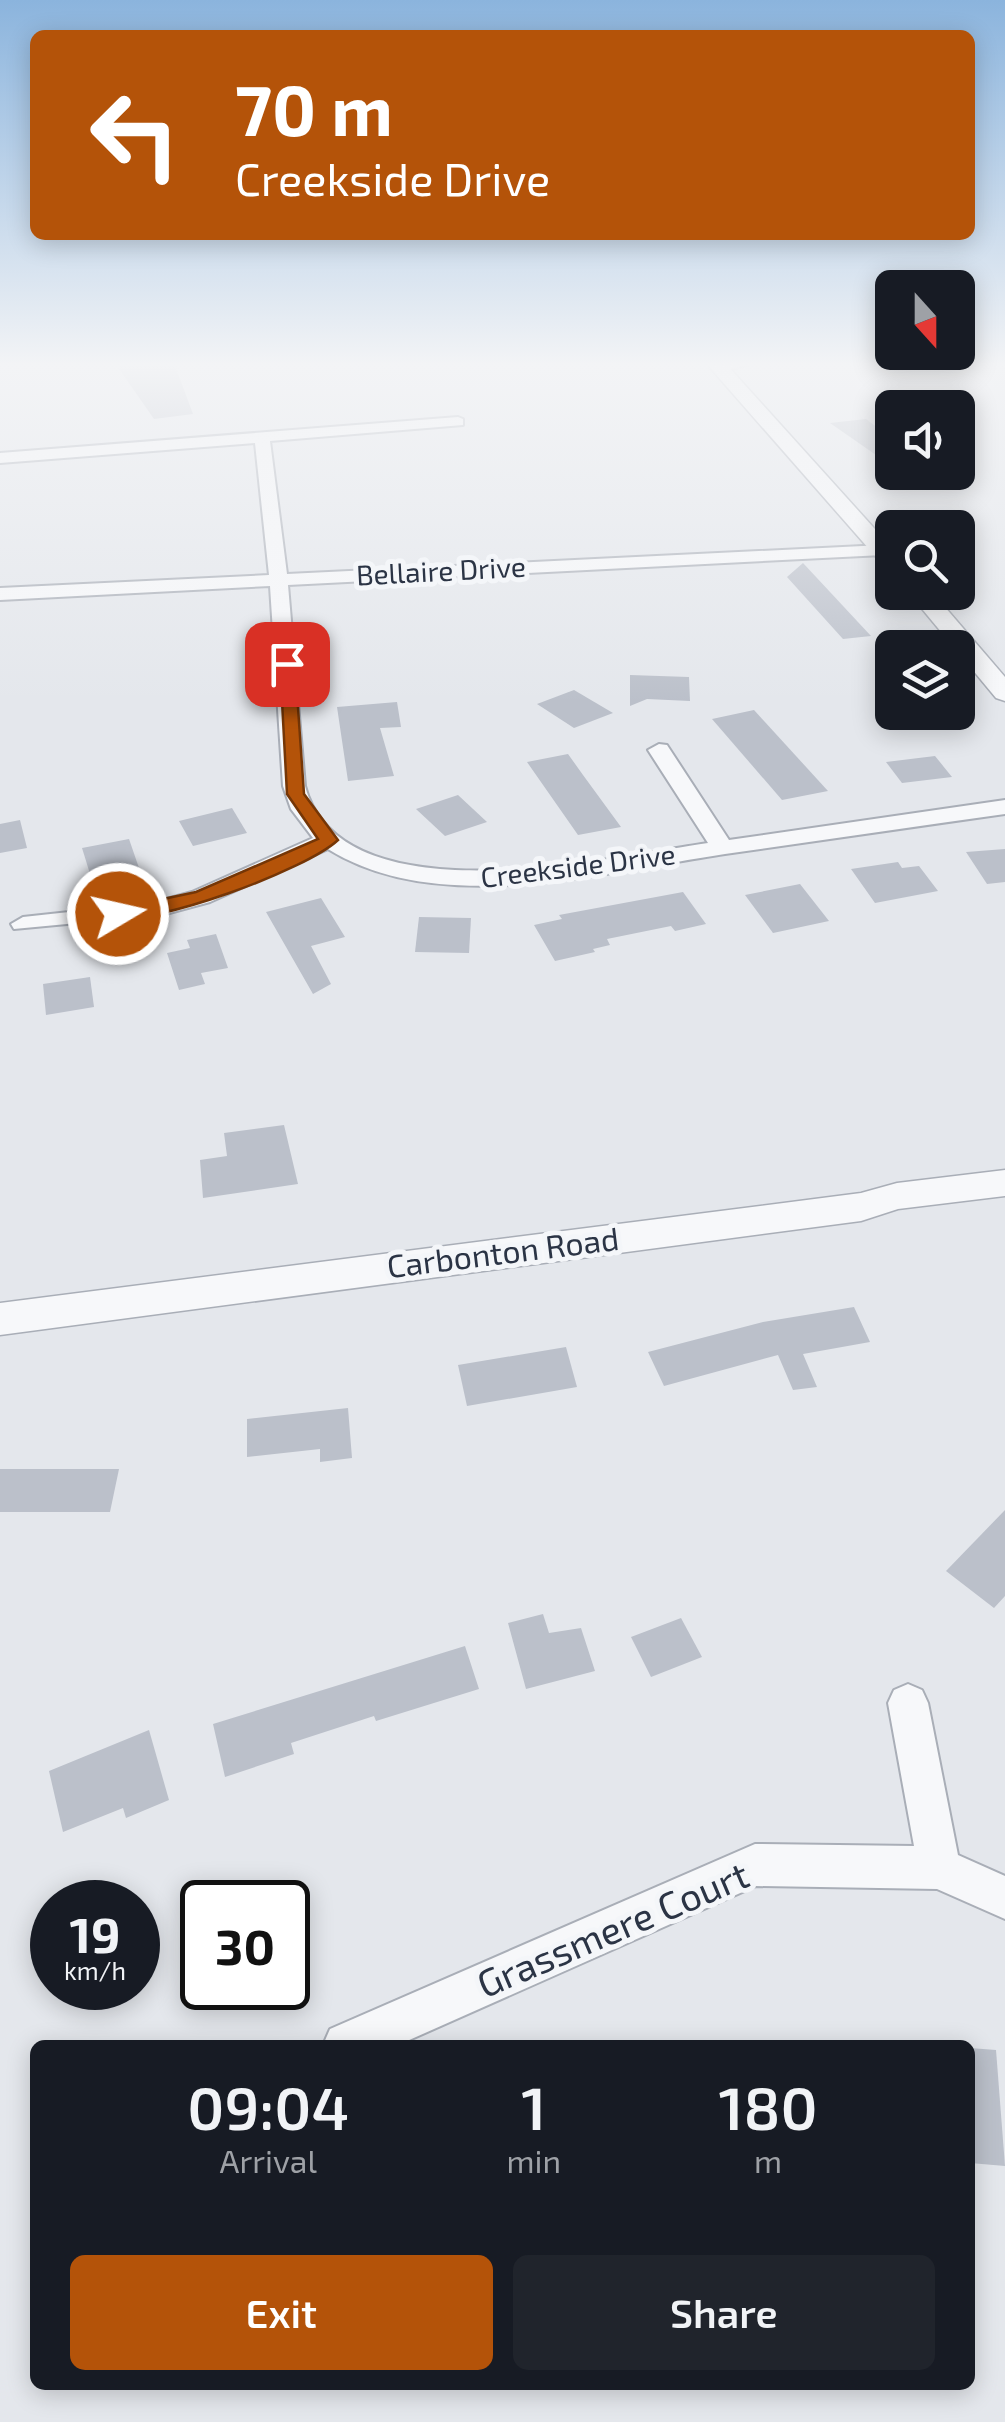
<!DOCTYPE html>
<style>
body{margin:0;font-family:"Exo 2",sans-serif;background:#20242c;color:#f1f3f6;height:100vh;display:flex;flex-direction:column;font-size:38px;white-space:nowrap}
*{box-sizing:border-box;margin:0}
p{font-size:32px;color:#9ea1a6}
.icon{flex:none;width:55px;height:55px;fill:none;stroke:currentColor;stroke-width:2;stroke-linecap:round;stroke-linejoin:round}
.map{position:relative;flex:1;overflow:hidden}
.panel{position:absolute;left:30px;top:2040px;width:945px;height:350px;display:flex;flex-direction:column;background:#171b24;border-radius:15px;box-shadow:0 5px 25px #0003}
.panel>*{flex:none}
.top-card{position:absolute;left:30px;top:30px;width:945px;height:210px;border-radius:15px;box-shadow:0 5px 25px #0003;background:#b45309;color:#fff;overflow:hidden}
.needle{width:65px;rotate:159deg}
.fabs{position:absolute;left:875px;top:270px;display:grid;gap:20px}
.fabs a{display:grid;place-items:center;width:100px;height:100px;border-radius:15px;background:#171b24;box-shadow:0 5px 25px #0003;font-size:50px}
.speed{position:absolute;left:30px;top:1880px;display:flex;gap:20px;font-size:50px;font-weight:700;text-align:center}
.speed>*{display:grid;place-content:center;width:130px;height:130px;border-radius:50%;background:#171b24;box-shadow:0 5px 25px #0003;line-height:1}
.speed small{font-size:25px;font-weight:400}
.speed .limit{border:5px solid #111;border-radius:15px;background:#fff;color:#111}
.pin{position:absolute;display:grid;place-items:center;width:85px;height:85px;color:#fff;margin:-42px;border-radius:20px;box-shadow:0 5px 15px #0006}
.me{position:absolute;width:110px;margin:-55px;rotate:81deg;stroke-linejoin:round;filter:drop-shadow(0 0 8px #0008)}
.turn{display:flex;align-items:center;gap:35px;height:210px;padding:0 40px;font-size:45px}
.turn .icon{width:130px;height:130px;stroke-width:2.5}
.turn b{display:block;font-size:70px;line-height:85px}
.eta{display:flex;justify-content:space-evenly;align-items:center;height:170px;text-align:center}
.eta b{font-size:60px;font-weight:600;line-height:70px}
.primary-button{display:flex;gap:20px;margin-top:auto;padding:20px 40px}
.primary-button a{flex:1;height:115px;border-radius:15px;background:#b45309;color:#fff;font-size:40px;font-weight:600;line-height:115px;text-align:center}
.primary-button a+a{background:#20242c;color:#f1f3f6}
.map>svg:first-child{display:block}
.building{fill:#bbc0ca}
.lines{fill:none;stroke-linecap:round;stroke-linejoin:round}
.minor-casing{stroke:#a9aeb7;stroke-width:4}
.tertiary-casing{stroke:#a9aeb7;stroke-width:3}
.minor{fill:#f7f8fa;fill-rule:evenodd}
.tertiary{fill:#f7f8fa;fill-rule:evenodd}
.route{fill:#b45309;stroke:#753606;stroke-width:2.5}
.labels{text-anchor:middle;stroke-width:10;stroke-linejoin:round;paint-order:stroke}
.far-street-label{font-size:28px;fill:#2b3445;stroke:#f4f6f9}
.street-label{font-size:32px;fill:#2b3445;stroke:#f4f6f9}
.near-street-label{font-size:38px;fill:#2b3445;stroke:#f4f6f9}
</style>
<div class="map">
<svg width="1005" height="2422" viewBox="0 0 1005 2422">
<rect width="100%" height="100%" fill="#e4e7ec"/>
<g class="building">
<path d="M115,363h59l19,51 -39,5z"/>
<path d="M866,419l26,20v13l-16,3 -46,-32z"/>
<path d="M803,563l68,73 -28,3 -56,-62z"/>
<path d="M630,675l59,2 1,24 -43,-2 -17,7z"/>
<path d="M574,690l39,23 -39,15 -37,-24z"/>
<path d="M397,702l4,25 -21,1 14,48 -46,5 -11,-74z"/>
<path d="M754,710l74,81 -46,9 -70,-81z"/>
<path d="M568,754l15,21 38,52 -43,8 -51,-73z"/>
<path d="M935,756l17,21 -50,6 -16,-21z"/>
<path d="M458,795l29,27 -42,14 -29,-27z"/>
<path d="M232,808l15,25 -54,13 -14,-25z"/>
<path d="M20,820l7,28 -27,5v-29z"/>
<path d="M129,839l10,29 -48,9 -9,-29z"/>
<path d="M1005,849v33l-18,2 -21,-32z"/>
<path d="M898,862l4,6 17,-2 19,25 -63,12 -24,-34z"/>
<path d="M800,884l29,37 -56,12 -28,-38z"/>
<path d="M683,892l23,32 -31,7 -4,-5 -64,13 3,6 -17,4 2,3 -40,9 -21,-36 28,-6 -3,-4z"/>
<path d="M321,898l24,39 -34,9 20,38 -18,10 -47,-82z"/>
<path d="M419,917l52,1 -2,35 -54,-1z"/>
<path d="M216,934l12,34 -27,5 4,11 -26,6 -12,-37 23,-5 -3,-8z"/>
<path d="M90,977l4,30 -48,8 -3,-31z"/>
<path d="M284,1125l14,59 -95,14 -3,-38 27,-4 -3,-23z"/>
<path d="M854,1307l16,35 -67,12 14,33 -24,3 -15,-35 -114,31 -16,-34 115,-30z"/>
<path d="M566,1347l11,40 -110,19 -9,-41z"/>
<path d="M348,1408l4,50 -32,4v-13l-73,8v-38z"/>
<path d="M0,1469h119l-9,43h-110z"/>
<path d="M1005,1510v86l-11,12 -48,-37z"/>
<path d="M543,1614l6,19 32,-5 14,43 -69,18 -18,-66z"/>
<path d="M681,1618l21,39 -51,20 -20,-40z"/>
<path d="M465,1646l14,43 -103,32 -2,-5 -83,27 3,11 -69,23 -12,-53z"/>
<path d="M149,1730l20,70 -43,18 -3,-10 -60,24 -14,-61z"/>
<path d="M970,2048l26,2 9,116 -35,-3z"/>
</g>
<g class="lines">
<defs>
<g id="minor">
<path d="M755,363l-36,9 -7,-4 9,-5z"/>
<path d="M458,417l5,2v6l-193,16 17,133 596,-29 9,5 -9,5 -595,30 17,201c36,135 306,71 403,57l-60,-93 11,-6 8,1 62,95 276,-40v14c-93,13 -187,27 -280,40 -120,18 -287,64 -397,-5l-118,53 -48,13 -148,14 -3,-5 12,-7 129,-14 40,-11 121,-54 -22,-29 -8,-23 -13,-200 -270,14v-12l269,-13 -14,-132 -255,20v-10z"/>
<path d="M908,1684l14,6 6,13 30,152 47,21v43l-68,-30 -181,-3 -358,159h-75l7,-16 425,-185 159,2 -26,-143 6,-13z"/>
</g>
<g id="tertiary">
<path d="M706,363h19l167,185v20l-8,-2z"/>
<path d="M908,592h24l73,85v24l-9,-3z"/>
<path d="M1005,1170v26l-107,13 -37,12 -861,114v-32l861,-110 36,-10z"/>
</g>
</defs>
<use href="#minor" class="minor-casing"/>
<use href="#tertiary" class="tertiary-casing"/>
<use href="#minor" class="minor"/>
<use href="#tertiary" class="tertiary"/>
</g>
<linearGradient id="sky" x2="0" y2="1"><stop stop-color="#8bb4dd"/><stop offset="0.52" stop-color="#f3f4f6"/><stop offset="1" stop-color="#f3f4f6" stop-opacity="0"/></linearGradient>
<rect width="1005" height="702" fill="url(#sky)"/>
<path class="route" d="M287,660l8,4 9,130 34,46c-32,30 -184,86 -227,78v-8l85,-18 122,-53 -31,-45 -7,-130z"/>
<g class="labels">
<g class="far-street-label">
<text transform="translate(441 571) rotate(-3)" y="10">Bellaire Drive</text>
<text transform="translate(578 866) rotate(-7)" y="10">Creekside Drive</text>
</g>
<g class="street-label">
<text transform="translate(503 1253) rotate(-7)" y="11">Carbonton Road</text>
</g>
<g class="near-street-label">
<text transform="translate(613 1930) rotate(-23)" y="13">Grassmere Court</text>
</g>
</g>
</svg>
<div class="fabs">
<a><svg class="needle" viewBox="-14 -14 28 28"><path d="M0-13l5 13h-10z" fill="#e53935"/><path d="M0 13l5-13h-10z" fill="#9ea1a6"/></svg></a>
<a><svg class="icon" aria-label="sound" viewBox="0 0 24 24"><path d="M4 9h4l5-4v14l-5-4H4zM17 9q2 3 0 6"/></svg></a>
<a><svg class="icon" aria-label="search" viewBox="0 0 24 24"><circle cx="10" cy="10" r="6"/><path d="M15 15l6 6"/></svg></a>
<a><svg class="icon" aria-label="layers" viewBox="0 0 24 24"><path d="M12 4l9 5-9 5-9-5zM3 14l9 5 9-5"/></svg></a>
</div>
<div class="speed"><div>19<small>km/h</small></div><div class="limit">30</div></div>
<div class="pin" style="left:287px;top:664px;background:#d93025"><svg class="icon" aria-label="arrive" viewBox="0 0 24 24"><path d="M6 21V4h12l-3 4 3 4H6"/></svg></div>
<svg class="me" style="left:118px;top:914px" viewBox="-20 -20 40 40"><circle r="17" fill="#b45309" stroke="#fff" stroke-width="3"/><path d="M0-11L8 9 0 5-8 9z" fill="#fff"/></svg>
<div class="top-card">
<div class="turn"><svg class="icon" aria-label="left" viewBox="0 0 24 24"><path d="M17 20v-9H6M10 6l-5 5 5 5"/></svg><div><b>70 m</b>Creekside Drive</div></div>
</div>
<section class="panel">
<div class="eta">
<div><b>09:04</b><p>Arrival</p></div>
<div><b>1</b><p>min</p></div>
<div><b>180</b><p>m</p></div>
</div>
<div class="primary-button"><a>Exit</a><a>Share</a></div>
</section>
</div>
